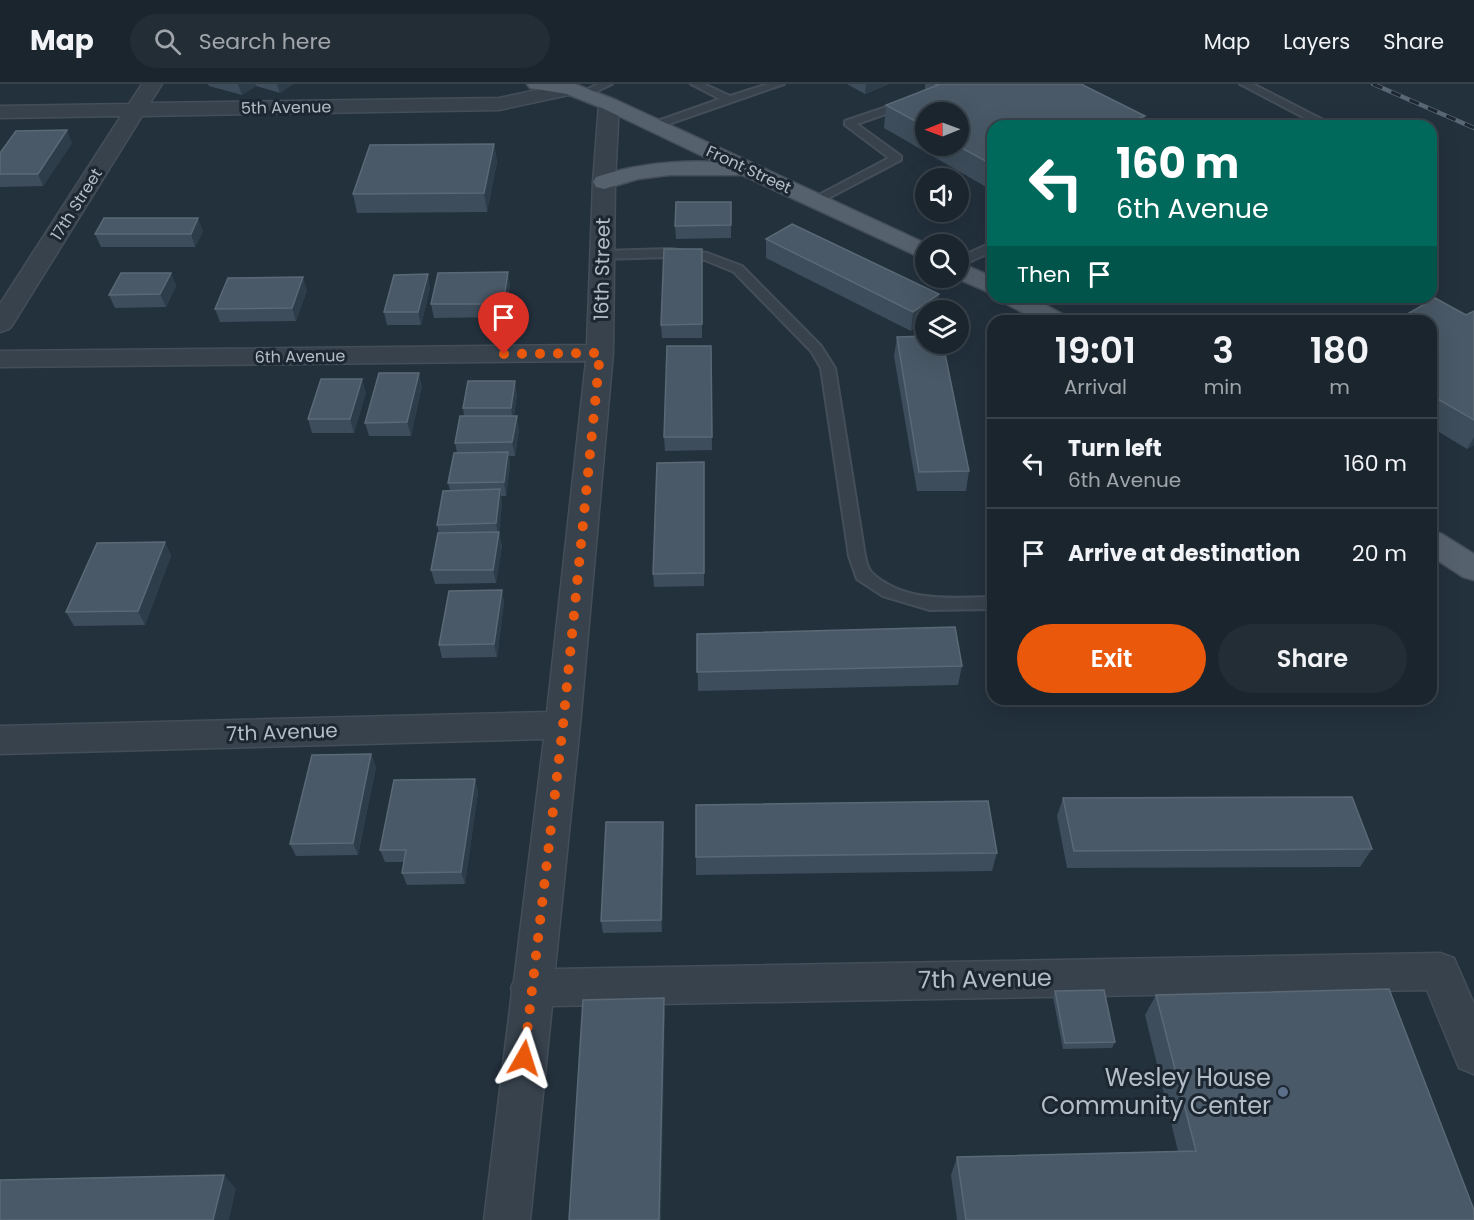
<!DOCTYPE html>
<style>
body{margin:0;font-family:Poppins,sans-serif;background:#232d36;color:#f1f3f6;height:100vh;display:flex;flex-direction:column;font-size:22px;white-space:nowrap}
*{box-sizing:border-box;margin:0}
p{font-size:20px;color:#9fa5aa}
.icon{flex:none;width:33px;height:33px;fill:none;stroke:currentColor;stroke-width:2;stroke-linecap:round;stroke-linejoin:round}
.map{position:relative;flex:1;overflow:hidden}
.panel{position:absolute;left:987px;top:231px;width:450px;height:390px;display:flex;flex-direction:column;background:#1a252e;border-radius:18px;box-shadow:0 6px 24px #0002,0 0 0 2px #38424a}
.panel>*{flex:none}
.hud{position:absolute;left:987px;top:36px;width:450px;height:183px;border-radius:18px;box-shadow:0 6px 24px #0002,0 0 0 2px #38424a;background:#00695c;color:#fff;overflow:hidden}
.needle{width:39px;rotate:269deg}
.fabs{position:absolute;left:915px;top:18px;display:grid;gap:12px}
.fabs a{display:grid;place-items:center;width:54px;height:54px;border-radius:50%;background:#1a252e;box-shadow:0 6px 24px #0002,0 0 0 2px #38424a;font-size:30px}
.pin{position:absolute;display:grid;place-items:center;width:51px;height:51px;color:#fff;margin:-62px -26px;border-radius:50% 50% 50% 0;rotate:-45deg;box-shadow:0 0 6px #0007}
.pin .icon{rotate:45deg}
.me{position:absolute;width:66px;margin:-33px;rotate:6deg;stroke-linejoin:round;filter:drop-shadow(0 0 4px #0008)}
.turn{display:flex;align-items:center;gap:21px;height:126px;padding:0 30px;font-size:27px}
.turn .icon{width:78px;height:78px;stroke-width:2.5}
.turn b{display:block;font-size:42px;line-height:51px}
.then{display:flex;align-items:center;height:57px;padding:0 30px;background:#0003;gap:12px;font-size:22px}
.eta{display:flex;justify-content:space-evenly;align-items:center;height:102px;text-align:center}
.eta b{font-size:36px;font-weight:600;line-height:42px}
.action{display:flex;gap:12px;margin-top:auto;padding:12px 30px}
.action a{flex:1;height:69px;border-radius:36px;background:#ea580c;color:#fff;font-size:24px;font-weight:600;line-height:69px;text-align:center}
.action a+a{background:#232d36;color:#f1f3f6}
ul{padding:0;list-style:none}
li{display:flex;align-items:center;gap:18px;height:90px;padding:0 30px;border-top:2px solid #38424a}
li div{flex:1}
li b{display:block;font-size:22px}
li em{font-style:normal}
header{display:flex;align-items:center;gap:36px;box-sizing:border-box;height:84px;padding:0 30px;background:#1a252e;border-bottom:2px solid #38424a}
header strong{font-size:28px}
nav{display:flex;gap:33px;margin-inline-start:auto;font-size:21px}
.search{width:420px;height:54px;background:#232d36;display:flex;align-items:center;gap:15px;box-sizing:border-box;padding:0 21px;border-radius:33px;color:#9fa5aa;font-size:22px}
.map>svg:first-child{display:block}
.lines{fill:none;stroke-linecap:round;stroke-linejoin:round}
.lane-casing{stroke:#434e59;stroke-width:4}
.street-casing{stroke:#434e59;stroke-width:3}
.primary-casing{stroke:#434e59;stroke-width:3}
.lane{fill:#37424d;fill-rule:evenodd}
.street{fill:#37424d;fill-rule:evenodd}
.primary{fill:#55616d;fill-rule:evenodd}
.rail-casing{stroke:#596774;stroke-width:4.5}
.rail{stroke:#1c2732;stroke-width:3;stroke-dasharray:10;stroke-linecap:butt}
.wall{fill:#3e4d5b;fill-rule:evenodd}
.shaded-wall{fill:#2e3d4a}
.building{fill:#4a5967;stroke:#5b6976;stroke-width:1.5}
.route{stroke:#ea580c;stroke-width:10;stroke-dasharray:0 18}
.service-dot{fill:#5c6f8a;stroke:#1c2732;stroke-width:2}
.labels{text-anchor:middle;stroke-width:6;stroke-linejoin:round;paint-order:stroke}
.far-street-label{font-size:16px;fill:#b3bdc8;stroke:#1c2732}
.street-label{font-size:20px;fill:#b3bdc8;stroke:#1c2732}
.near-street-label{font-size:24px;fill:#b3bdc8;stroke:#1c2732}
.near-poi-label{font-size:24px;fill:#b3bdc8;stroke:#1c2732;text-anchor:end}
</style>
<header>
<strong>Map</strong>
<div class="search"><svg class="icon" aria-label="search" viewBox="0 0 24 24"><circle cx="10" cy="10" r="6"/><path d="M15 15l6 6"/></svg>Search here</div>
<nav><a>Map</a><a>Layers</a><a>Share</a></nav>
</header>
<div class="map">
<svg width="1474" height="1136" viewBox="0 0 1474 1136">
<rect width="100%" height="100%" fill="#23313d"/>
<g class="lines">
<defs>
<g id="lane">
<path d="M598,0h14l-25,12 -9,-2z"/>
<path d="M691,0h13l26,12 38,-12h16l-124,43h-8v-4l68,-24z"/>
<path d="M1240,0h13l80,41 -13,1z"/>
<path d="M907,16l4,1v4l-54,19 44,32v4l-80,42h-8v-4l76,-40 -44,-33v-4z"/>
<path d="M993,158v9l-35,16v-9z"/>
<path d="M670,165l37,4 35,13 79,80 14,22 30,188c1,5 3,13 7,17 32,30 81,25 121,24v12l-63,1 -47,-14 -26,-17 -8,-23 -28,-188 -10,-17 -77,-79 -29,-12 -35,-3 -68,2 -6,-4 6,-4z"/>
</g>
<g id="street">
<path d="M142,0h20l-12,19 349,-5 67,-14 12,1 3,4 -3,4 -79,17 -357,6 -129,208 -4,5 -9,3v-28l121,-188 -121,2v-12l129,-2z"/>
<path d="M609,14l7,2 3,4 -4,78 -2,171 -33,372 -25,244 885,-16 14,5 20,46v70l-15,-6 -32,-78 -875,16 -22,214h-46l28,-228 -1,-4 3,-7 30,-242 -544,15v-28l547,-14 39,-351 -586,6v-16l587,-6 6,-163 6,-78 3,-4z"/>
</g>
<g id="primary">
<path d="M527,0h48l41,16 311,144 -1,16 -184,-85h-73l-31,4 -34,10 -8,-2 -3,-5 3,-5c40,-13 77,-17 119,-15l-113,-54 -35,-14 -37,-6z"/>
<path d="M958,178l35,15v17l-37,-16h2z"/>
<path d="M999,213h32l35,19 4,5h-32l-35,-19z"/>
<path d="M1431,447l11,3 32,20v26l-11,-3 -32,-21z"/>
</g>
</defs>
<use href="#lane" class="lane-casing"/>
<use href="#street" class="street-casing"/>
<use href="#primary" class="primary-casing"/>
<use href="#lane" class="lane"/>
<use href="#street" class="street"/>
<use href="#primary" class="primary"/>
<defs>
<path id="rail" d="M1373,0l101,44"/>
</defs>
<use href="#rail" class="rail-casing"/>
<use href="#rail" class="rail"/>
</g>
<g class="wall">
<path d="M208,0h85l-13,9 -24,-7 -14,9 -33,-9z"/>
<path d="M847,0h42l-24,10z"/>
<path d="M925,0h156l64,32 -3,10h-149v65l-109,-63 2,-23 39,-15zM926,28l32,34h-32z"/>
<path d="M72,59l-29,43 -43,1v-34z"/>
<path d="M494,60l3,18 -10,50 -130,1 -4,-19z"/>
<path d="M731,118v36l-55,1 -1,-13z"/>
<path d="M203,147l-8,16h-94l-6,-13z"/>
<path d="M766,155l173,55 -2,16h-11l-15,21 -145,-73z"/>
<path d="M702,165v89h-40l-1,-13z"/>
<path d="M171,189l5,13 -10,21 -51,1 -6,-13z"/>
<path d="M510,201l-5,32 -71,1 -3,-14z"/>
<path d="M430,204l-9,37h-34l-3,-13z"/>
<path d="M307,206l-11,31 -76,1 -5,-13z"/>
<path d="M1474,227v134l-7,4 -36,-22v-106l35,-6z"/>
<path d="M897,253l72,134 -3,20h-49l-23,-135z"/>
<path d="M711,262l1,104 -47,1 -1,-14z"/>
<path d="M422,302l-11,50h-42l-4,-13z"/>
<path d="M366,308l-12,41h-42l-4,-14z"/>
<path d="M517,310l-3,22 5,13 -4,27h-6l1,10 -4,30h-5l1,7 -3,30 3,13 -6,37 -61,1 -4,-14 8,-37 -2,-8 13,-35 -2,-7 9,-30 -2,-10 9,-27 -1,-8z"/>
<path d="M704,378v124l-50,1 -1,-13z"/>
<path d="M991,402h2v46l-6,-26z"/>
<path d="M165,458l6,14 -26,69 -71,1 -8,-14z"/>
<path d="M502,506l2,13 -7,54 -55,1 -3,-13z"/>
<path d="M697,550l265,32 -4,19 -260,6z"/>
<path d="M371,670l5,13 -18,88 -62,1 -6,-12z"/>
<path d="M475,695l3,13 -13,92 -58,1 -5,-12 2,-11h-19l-5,-12z"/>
<path d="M1063,714l309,51 -12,18 -293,1 -10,-52z"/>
<path d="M663,738l1,12 -2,98 -59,1 -2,-12z"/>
<path d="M997,769l-5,18 -296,4v-18z"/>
<path d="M1055,907l60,51 -3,6 -49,1 -10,-52z"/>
<path d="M1156,911l318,225h-517l-6,-45 6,-18 221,-6 -33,-136z"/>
</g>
<g class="shaded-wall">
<path d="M238,0h18v2l-14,9z"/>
<path d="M277,0h16l-13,9z"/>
<path d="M866,0h23l-24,10z"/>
<path d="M1145,32l-3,10h-21z"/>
<path d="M67,46l5,13 -29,43 -5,-12z"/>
<path d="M494,60l3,18 -10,50 -3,-19z"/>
<path d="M198,134l5,13 -8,16 -4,-13z"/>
<path d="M508,188l2,13 -5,32 -2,-13z"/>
<path d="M171,189l5,13 -10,21 -6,-13z"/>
<path d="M428,190l2,14 -9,37 -3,-13z"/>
<path d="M303,193l4,13 -11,31 -4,-13z"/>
<path d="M939,210l-2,16h-11v11l-15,10 2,-19z"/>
<path d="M419,289l3,13 -11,50 -4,-14z"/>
<path d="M362,295l4,13 -12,41 -4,-14z"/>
<path d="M515,297l2,13 -4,27 -2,-13z"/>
<path d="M517,332l2,13 -4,27 -3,-14z"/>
<path d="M1474,353v8l-7,4z"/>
<path d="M508,368l2,14 -4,30 -2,-14z"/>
<path d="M500,405l2,14 -3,30 3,13 -6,37 -3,-13 5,-35 -2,-12z"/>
<path d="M165,458l6,14 -26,69 -7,-14z"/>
<path d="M502,506l2,13 -7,54 -3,-13z"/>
<path d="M371,670l5,13 -18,88 -5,-12z"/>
<path d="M475,695l3,13 -13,92 -4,-12z"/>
<path d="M663,738l1,12 -2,98 -1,-12z"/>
<path d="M664,914l1,17 -4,205h-2z"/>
<path d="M224,1091l12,14 -7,31h-16z"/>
</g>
<g class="building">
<path d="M935,0h146l64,32 -24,10h-128v39l-35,-19v-34h-32v15l-40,-22 52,-20z"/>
<path d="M67,46l-29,44h-38v-21l16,-22z"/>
<path d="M494,60l-10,49 -131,1 17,-49z"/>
<path d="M676,118h55v23l-56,1z"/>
<path d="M104,134h94l-7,16h-96z"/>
<path d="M792,140l147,70 -26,18 -147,-73z"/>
<path d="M664,165h38v75l-41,1z"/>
<path d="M508,188l-5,32h-72l7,-31z"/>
<path d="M121,189h50l-11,21 -51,1z"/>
<path d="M428,190l-10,38h-34l10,-37z"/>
<path d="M303,193l-11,31 -77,1 13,-31z"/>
<path d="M1435,214l31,17 8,-4v109l-43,-25v-74h-36z"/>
<path d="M926,252v8h17l26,127 -50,1 -22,-135z"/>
<path d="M667,262h44l1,91h-48z"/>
<path d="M379,289h40l-12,49 -42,1z"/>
<path d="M321,295h41l-12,40h-42z"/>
<path d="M468,297h47l-4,27h-48z"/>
<path d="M460,332h57l-5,26 -57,1z"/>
<path d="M508,368l-4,30 -56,1 6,-30z"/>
<path d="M704,378v111l-51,1 4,-111z"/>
<path d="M500,405l-4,34 -59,2 6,-34z"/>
<path d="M499,448l-6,38h-62l7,-37z"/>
<path d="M165,458l-27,69 -72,1 31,-69z"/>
<path d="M502,506l-8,54 -55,1 10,-54z"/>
<path d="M955,543l7,39 -265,6v-38z"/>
<path d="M371,670l-18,89 -63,1 22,-89z"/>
<path d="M475,695l-14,93 -59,1 4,-23h-26l14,-70z"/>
<path d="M1352,713l20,52 -298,2 -11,-53z"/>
<path d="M988,717l9,52 -301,4v-52z"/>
<path d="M606,738h57l-2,98 -60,1z"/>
<path d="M1389,905l85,221v10h-508l-9,-63 239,-6 -40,-156z"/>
<path d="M1104,906l11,52 -50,1 -10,-52z"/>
<path d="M664,914l-5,222h-90l14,-220z"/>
<path d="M224,1091l-11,45h-213v-40z"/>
</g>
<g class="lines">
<path class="route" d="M504,270l96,-1 -37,372 -39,333"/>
</g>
<circle class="service-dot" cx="1283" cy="1008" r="6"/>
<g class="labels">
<g class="far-street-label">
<text transform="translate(286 23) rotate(-1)" y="6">5th Avenue</text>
<text transform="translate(749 85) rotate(25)" y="6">Front Street</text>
<text transform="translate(76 120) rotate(-58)" y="6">17th Street</text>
<text transform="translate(300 272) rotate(-1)" y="6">6th Avenue</text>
</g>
<g class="street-label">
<text transform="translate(602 185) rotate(-89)" y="7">16th Street</text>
<text transform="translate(282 648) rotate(-2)" y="7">7th Avenue</text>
</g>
<g class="near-street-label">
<text transform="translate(985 895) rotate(-1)" y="8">7th Avenue</text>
</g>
<g class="near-poi-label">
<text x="1271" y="1002">Wesley House<tspan x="1271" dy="28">Community Center</tspan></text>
</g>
</g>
</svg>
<div class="fabs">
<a><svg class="needle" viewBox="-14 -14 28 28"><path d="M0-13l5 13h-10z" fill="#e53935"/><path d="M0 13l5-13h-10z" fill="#9fa5aa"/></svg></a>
<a><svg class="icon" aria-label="sound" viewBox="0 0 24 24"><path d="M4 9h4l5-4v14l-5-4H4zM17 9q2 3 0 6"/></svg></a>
<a><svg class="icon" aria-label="search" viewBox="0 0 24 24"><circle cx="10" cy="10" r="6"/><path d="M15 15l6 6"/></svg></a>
<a><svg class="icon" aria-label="layers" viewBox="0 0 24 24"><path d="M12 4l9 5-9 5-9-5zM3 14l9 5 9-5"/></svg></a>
</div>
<div class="pin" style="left:504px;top:270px;background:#d93025"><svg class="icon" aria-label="arrive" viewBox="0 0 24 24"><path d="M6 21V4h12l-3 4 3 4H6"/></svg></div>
<svg class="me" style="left:524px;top:974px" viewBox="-20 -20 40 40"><path d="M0-17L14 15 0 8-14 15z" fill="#ea580c" stroke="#fff" stroke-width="4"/></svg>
<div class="hud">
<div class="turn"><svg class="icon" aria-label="left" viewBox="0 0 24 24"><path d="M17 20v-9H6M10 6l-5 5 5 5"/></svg><div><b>160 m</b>6th Avenue</div></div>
<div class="then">Then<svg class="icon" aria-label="arrive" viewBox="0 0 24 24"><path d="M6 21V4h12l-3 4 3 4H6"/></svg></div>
</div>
<section class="panel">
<div class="eta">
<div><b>19:01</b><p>Arrival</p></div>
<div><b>3</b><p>min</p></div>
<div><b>180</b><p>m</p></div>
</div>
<ul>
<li><svg class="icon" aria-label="left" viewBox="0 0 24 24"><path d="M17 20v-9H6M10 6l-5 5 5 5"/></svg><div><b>Turn left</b><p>6th Avenue</p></div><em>160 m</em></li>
<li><svg class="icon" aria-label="arrive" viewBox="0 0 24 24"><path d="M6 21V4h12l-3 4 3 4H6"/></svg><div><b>Arrive at destination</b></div><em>20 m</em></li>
</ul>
<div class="action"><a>Exit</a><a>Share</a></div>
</section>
</div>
